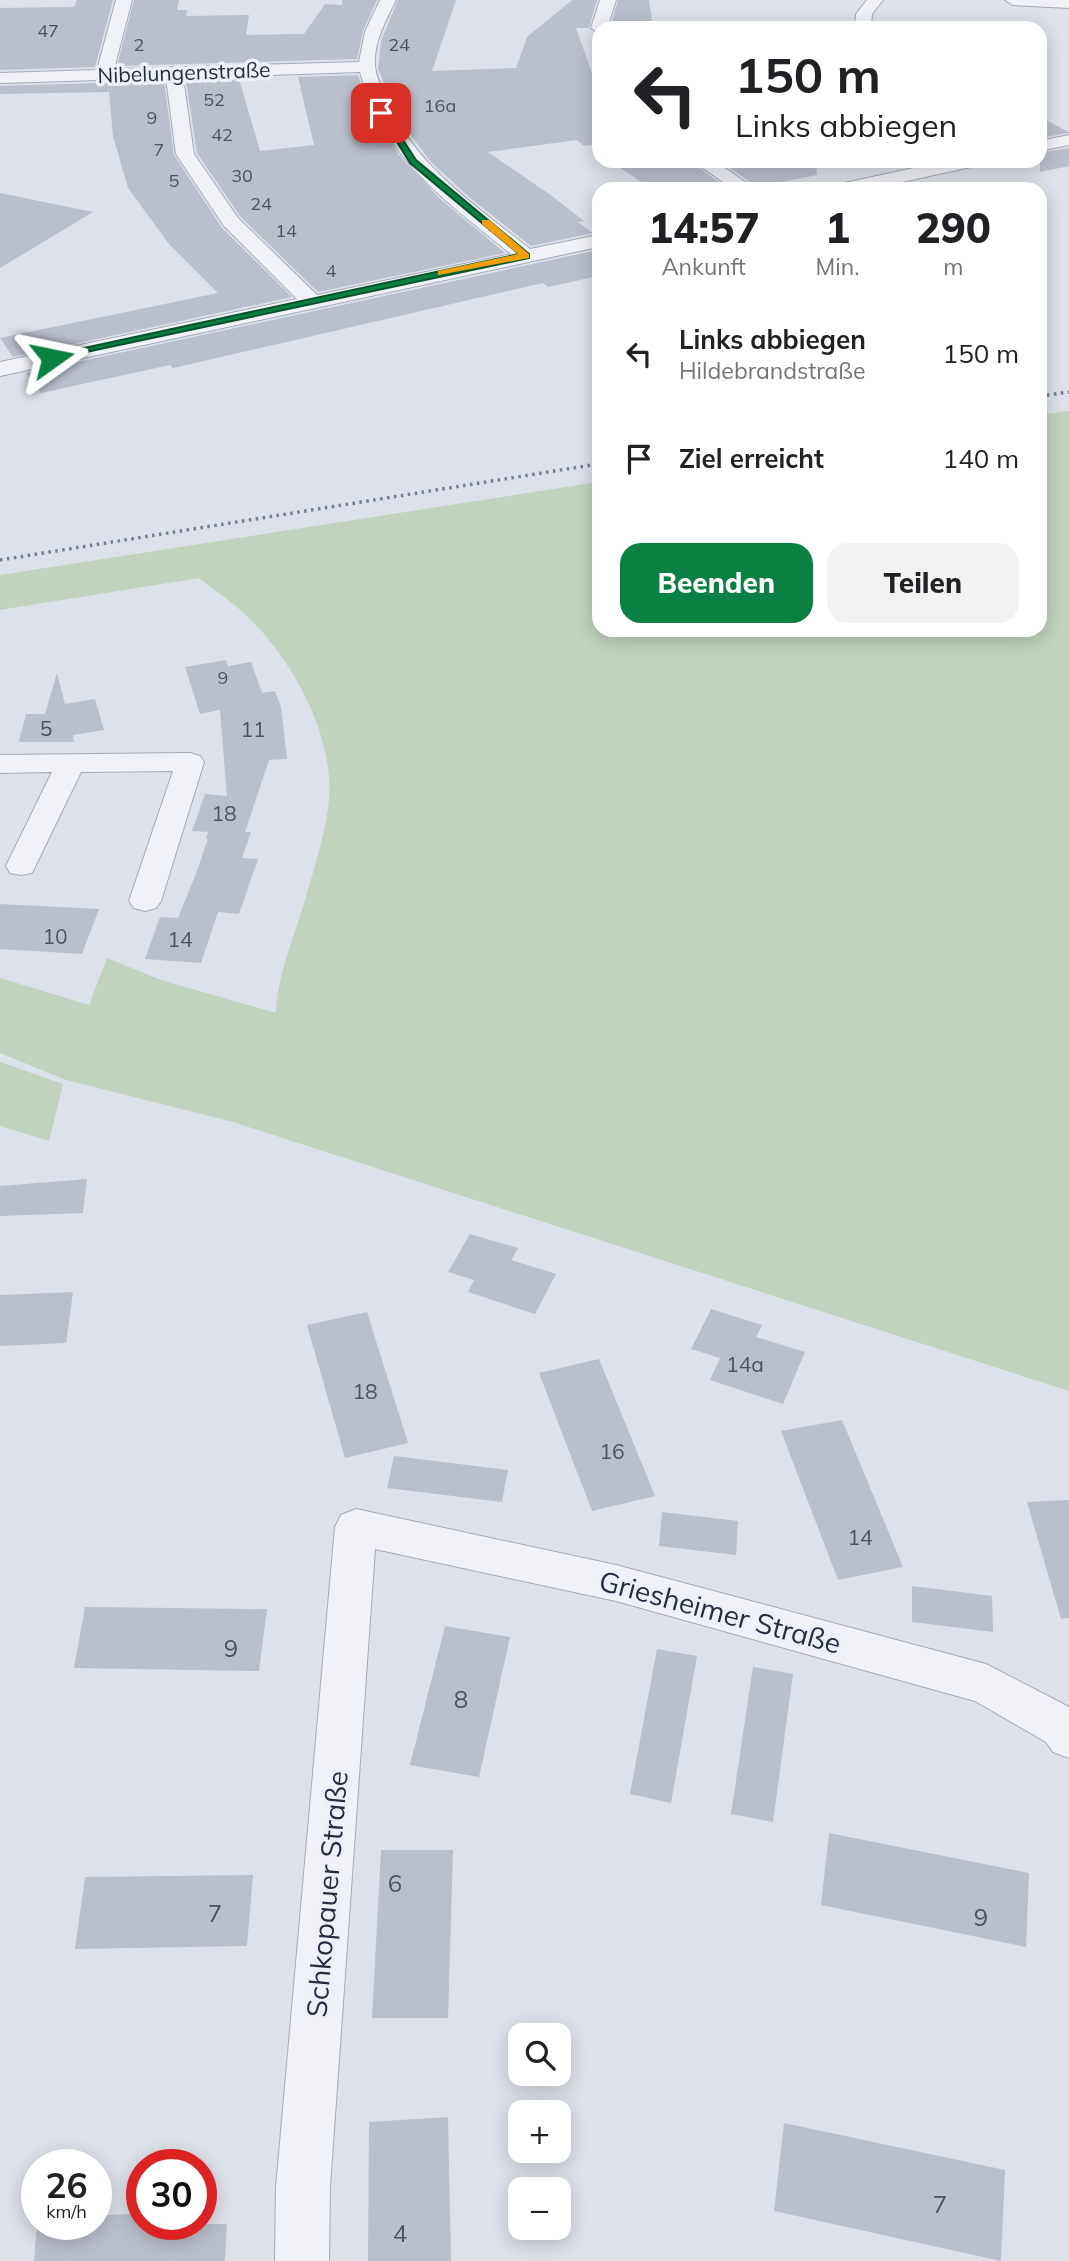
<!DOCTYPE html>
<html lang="de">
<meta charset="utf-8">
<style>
body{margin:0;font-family:Mulish,sans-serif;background:#f2f2f2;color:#202124;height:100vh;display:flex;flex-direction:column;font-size:26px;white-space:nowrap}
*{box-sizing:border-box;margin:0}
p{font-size:23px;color:#757577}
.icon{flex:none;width:38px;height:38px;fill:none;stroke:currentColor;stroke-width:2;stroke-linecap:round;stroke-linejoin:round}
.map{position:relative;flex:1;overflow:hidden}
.drawer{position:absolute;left:592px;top:182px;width:455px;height:455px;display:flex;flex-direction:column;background:#fff;border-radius:21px;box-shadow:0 4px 18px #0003}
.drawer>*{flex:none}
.hud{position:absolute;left:592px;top:21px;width:455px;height:147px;border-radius:21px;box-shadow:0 4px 18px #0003;background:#fff;color:#202124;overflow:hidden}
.tools{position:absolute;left:508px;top:2023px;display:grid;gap:14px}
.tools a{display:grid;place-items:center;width:63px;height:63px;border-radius:14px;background:#fff;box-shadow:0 4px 18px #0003;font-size:35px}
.speed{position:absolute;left:21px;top:2149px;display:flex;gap:14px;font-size:35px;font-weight:700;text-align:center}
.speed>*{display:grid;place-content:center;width:91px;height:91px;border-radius:50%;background:#fff;box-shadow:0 4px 18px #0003;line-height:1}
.speed small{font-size:18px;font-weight:400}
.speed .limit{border:10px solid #d22;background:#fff;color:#111}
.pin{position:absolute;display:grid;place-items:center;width:60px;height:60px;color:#fff;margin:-30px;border-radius:14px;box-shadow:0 4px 10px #0006}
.me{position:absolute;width:77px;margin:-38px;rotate:78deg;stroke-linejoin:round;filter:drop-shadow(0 0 5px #0008)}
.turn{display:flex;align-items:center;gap:24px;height:147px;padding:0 28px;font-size:32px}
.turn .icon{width:91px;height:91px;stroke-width:2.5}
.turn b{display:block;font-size:49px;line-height:60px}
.eta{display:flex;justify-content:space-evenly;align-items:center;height:119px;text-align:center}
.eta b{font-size:42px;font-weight:800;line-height:49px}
.action{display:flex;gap:14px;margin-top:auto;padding:14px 28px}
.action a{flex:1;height:80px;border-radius:21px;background:#0b8043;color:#fff;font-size:28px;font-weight:800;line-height:80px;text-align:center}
.action a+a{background:#f2f2f2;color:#202124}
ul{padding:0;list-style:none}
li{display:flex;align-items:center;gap:21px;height:105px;padding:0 28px}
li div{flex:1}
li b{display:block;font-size:26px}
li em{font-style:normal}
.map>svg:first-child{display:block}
.green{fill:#c1d3be}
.building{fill:#babfcc}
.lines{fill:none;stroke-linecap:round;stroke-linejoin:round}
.minor-casing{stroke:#a6abb7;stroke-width:2}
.minor{fill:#f0f2f7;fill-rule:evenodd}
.rail{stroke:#767e93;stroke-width:3.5;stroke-dasharray:2.5 4.5;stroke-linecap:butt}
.route{fill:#0b8043;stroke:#07532c;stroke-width:2}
.slow{fill:#f59e0b}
.labels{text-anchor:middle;stroke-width:7;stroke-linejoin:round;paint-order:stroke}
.far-number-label{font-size:18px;fill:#4a5264}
.far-street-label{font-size:21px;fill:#252d41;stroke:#edf0f6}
.number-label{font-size:21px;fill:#4a5264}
.near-number-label{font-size:24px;fill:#4a5264}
.near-street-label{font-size:28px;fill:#252d41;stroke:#edf0f6}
</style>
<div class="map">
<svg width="1069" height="2261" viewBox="0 0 1069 2261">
<rect width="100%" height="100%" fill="#dde1e9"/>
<g class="green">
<path d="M1069,411v980l-836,-269 -167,-42 -66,-27v-75l89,27 18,-47 54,22 115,33c2,-40 18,-75 29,-113 10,-35 28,-88 24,-124 -5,-55 -36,-111 -73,-151 -16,-18 -38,-32 -57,-47l-199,32v-35l598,-93v148h442v-215z"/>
<path d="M0,1062l63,22 -14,57 -49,-15z"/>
</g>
<g class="building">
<path d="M77,0h36l-18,67 -95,3v-62l74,-1z"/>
<path d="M134,0h45l-2,10h10l-1,6 63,-1 -3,20 58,-1 21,-30 17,1v-5h35l-14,31 -6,28 -240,7z"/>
<path d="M398,0h58l-24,71 84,-3 11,-31 45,-37h25l-8,28h-13l22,62v54l-14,2 -7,-6 -89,12 64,44 32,25 -6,1 15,11 -62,13 -62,-49 -39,-36 -31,-42 -21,-50 3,-28z"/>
<path d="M618,0h31l4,28h-43z"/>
<path d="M358,75l10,29 31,51 40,43 66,55 -187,39 -78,-76 -43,-63 -11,-72 53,-2 21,72 54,-6 -16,-68z"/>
<path d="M164,81l10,74 48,73 70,69 -279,60 -13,-19 218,-45 -49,-49 -41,-56 -15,-52 -4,-44 -109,2v-8z"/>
<path d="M1040,117l29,15v1l-29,5z"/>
<path d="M1069,148v18l-29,6v-19z"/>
<path d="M610,161h80l38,28h-76z"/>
<path d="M720,161h95l2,14 -60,12z"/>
<path d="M0,193l93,19 -93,56z"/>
<path d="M598,250v26l-50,11 -5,-4 -370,85 -3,-3 -129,28 -15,-20z"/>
<path d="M226,660l2,6 23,-4 11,31 13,-2 6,16 6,52 -18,1 -24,72h6l-9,26 16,1 -19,55 -21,-2 -17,51 -56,-4 15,-42 18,1 17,-42 13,-37h-2l2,-7 -16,-1 13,-37 22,2 -7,-86 -20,4 -15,-47z"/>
<path d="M57,673l8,31 30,-5 9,31 -31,5 1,7h-55l7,-28h19z"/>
<path d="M0,904l99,5 -17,45 -82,-5z"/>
<path d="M87,1179l-4,34 -83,3v-30z"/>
<path d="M470,1234l48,14 -7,12 45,14 -21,40 -67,-22 6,-12 -26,-8z"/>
<path d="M73,1292l-7,51 -66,3v-51z"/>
<path d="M711,1309l51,16 -6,12 49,15 -22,52 -73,-24 10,-22 -29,-9z"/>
<path d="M367,1312l41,131 -63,15 -38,-133z"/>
<path d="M599,1359l56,137 -63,15 -53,-138z"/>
<path d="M842,1420l61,147 -65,13 -57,-149z"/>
<path d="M394,1456l114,14 -6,32 -115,-14z"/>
<path d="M1069,1500v118l-8,1 -34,-117z"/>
<path d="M662,1512l76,9 -2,34 -77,-9z"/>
<path d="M912,1586l80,10 1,36 -81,-10z"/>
<path d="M85,1607l182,2 -8,62 -185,-3z"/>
<path d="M445,1626l65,11 -31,140 -69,-12z"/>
<path d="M657,1649l40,7 -26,147 -41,-9z"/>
<path d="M753,1667l40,7 -20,148 -42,-8z"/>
<path d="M829,1833l200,40 -3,74 -205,-42z"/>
<path d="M381,1850h72l-5,168h-76z"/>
<path d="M253,1875l-6,71 -172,3 10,-72z"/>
<path d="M448,2117l3,144h-83l1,-139z"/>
<path d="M784,2123l221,47 -4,91 -227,-50z"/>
<path d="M142,2213v11h85l-2,37h-191l3,-37h59v-8z"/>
</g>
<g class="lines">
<defs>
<g id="minor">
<path d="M116,0h16l-18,69 245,-7 6,-30 15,-32h16c-10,20 -23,43 -21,66 1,10 6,21 10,30 28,69 89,108 145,153l68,-14v12l-598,129v-14l297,-63 -73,-73 -48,-72 -10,-76 -166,5v-10l97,-3zM360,72c24,87 85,128 151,182l-194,41 -79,-77 -44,-64 -11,-76z"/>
<path d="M600,0h16l-9,28h-9v5l-7,-5z"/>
<path d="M867,0h16l-11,14 -1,14h-16l1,-14z"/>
<path d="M1005,0h64v8l-56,-3z"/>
<path d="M1069,135v10l-29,6v-10z"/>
<path d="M693,161h22l40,28h-22z"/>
<path d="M947,161h35l-2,4 -110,24h-35l9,-6z"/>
<path d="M190,753l10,3 4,6 -43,139 -5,7 -11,3 -11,-3 -5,-7 44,-130 -92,1 -49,101 -11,2 -11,-2 -4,-7 46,-94 -52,1v-18z"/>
<path d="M356,1509l260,56 370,99 83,43v51l-16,-6 -7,-10 -71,-41 -359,-100 -241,-52 -45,638 -1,74h-54l1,-74 59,-660 6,-12z"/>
</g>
</defs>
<use href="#minor" class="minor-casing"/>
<use href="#minor" class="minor"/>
<g class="rail">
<path d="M1040,396l29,-4"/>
<path d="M0,560l598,-96"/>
</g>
</g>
<path class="route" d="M378,111h6l32,49 113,94v4l-481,102 -1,-2 5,-3 467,-101 -109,-91z"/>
<path class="slow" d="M482,220h7l40,34v4l-91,17v-4l80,-17 -36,-30z"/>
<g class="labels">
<g class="far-number-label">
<text x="48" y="37">47</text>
<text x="139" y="51">2</text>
<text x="399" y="51">24</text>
<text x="214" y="106">52</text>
<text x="440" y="112">16a</text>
<text x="152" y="124">9</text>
<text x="222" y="141">42</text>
<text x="159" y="156">7</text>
<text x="242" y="182">30</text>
<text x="174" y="187">5</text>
<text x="261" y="210">24</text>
<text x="286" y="237">14</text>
<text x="331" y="277">4</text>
<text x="223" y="684">9</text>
</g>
<g class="far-street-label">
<text transform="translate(184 73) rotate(-2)" y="7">Nibelungenstraße</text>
</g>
<g class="number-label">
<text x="46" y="736">5</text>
<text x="253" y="737">11</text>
<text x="224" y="821">18</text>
<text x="55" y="944">10</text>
<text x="180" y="947">14</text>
<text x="745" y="1372">14a</text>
<text x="365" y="1399">18</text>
<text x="612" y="1459">16</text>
<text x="860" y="1545">14</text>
</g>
<g class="near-number-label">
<text x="231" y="1657">9</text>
<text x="461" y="1708">8</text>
<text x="395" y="1892">6</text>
<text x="215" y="1922">7</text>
<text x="981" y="1926">9</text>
<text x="940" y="2213">7</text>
<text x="400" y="2242">4</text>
</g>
<g class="near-street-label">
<text transform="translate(720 1612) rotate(15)" y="10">Griesheimer Straße</text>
<text transform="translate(327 1894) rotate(-85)" y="10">Schkopauer Straße</text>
</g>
</g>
</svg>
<div class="tools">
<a><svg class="icon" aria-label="search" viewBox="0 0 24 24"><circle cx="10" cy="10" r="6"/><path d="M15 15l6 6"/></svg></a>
<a>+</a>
<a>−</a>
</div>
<div class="speed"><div>26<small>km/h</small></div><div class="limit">30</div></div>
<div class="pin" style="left:381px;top:113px;background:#d93025"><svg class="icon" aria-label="arrive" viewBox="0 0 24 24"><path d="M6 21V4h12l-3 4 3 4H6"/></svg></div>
<svg class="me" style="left:52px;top:358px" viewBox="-20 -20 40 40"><path d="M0-17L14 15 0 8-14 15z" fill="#0b8043" stroke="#fff" stroke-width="4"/></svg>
<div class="hud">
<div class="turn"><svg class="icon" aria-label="left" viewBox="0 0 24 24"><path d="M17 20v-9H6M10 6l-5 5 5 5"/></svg><div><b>150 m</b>Links abbiegen</div></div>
</div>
<section class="drawer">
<div class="eta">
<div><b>14:57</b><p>Ankunft</p></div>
<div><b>1</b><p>Min.</p></div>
<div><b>290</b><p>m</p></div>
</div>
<ul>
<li><svg class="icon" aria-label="left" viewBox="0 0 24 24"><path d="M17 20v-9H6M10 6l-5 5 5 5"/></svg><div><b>Links abbiegen</b><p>Hildebrandstraße</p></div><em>150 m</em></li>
<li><svg class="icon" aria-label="arrive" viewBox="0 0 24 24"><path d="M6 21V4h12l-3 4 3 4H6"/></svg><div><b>Ziel erreicht</b></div><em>140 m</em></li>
</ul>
<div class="action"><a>Beenden</a><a>Teilen</a></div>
</section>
</div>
